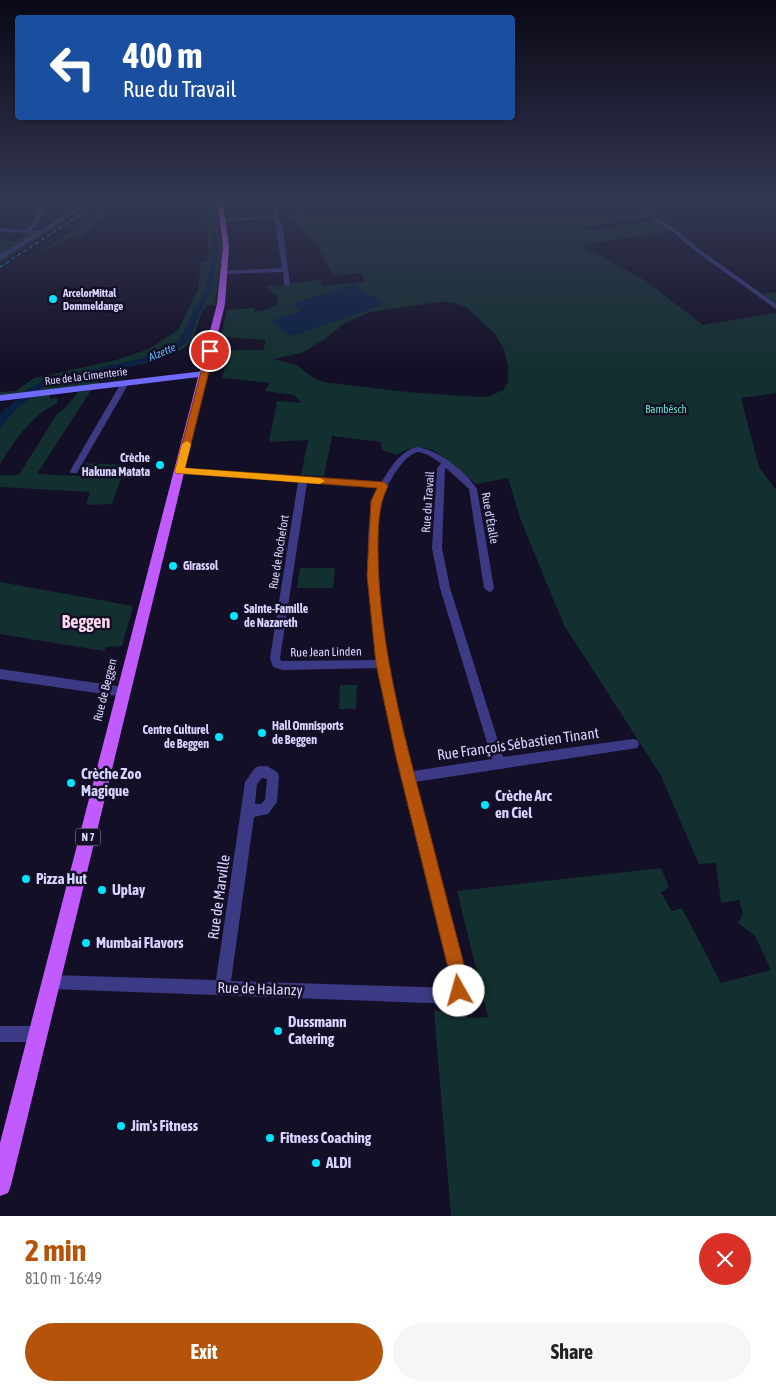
<!DOCTYPE html>
<meta charset="utf-8">
<style>
body{margin:0;font-family:"Asap Condensed",sans-serif;background:#f6f6f6;color:#202124;height:100vh;display:flex;flex-direction:column;font-size:19px;white-space:nowrap}
*{box-sizing:border-box;margin:0}
p{font-size:16px;color:#757577}
.icon{flex:none;width:28px;height:28px;fill:none;stroke:currentColor;stroke-width:2;stroke-linecap:round;stroke-linejoin:round}
.map{position:relative;height:1216px;overflow:hidden}
.sheet{display:flex;flex-direction:column;background:#fff;flex:1}
.sheet>*{flex:none}
.hud{position:absolute;left:15px;top:15px;width:500px;height:105px;border-radius:5px;box-shadow:0 1px 4px #0004;background:#1a4fa0;color:#fff;overflow:hidden}
.pin{position:absolute;display:grid;place-items:center;width:42px;height:42px;color:#fff;margin:-21px;border:2px solid #fff;border-radius:50%;box-shadow:0 1px 5px #0007}
.me{position:absolute;width:55px;margin:-28px;rotate:353deg;stroke-linejoin:round;filter:drop-shadow(0 0 4px #0008)}
.turn{display:flex;align-items:center;gap:18px;height:105px;padding:0 25px;font-size:22px}
.turn .icon{width:65px;height:65px;stroke-width:2.5}
.turn b{display:block;font-size:35px;line-height:42px}
.round{display:grid;place-items:center;flex:none;width:52px;height:52px;border-radius:26px;background:#f6f6f6}
.summary{display:flex;align-items:center;justify-content:space-between;height:85px;padding:0 25px}
h1{font-size:30px;font-weight:700;line-height:38px;color:#b45309}
.primary-button{display:flex;gap:10px;margin-top:auto;padding:10px 25px}
.primary-button a{flex:1;height:58px;border-radius:30px;background:#b45309;color:#fff;font-size:20px;font-weight:700;line-height:58px;text-align:center}
.primary-button a+a{background:#f6f6f6;color:#202124}
.map>svg:first-child{display:block}
.green{fill:#12302f;fill-rule:evenodd}
.water{fill:#0a1f44}
.lines{fill:none;stroke-linecap:round;stroke-linejoin:round}
.minor{fill:#3d3a85;fill-rule:evenodd}
.tertiary{fill:#3d3a85;fill-rule:evenodd}
.secondary{fill:#6f6bff;fill-rule:evenodd}
.primary{fill:#c25bff;fill-rule:evenodd}
.rail{stroke:#00e5ff;stroke-width:1;stroke-dasharray:4 3;stroke-linecap:butt}
.route{fill:#b45309;stroke:#753606}
.slow{fill:#f59e0b}
.poi-dot{fill:#00e5ff;stroke:#130f26;stroke-width:2}
.labels{text-anchor:middle;stroke-width:5;stroke-linejoin:round;paint-order:stroke}
.far-poi-label{font-size:11px;font-weight:bold;fill:#d9d4ff;stroke:#130f26;text-anchor:start}
.far-water-label{font-size:11px;font-style:italic;fill:#62b6ff;stroke:#130f26}
.far-street-label{font-size:11px;fill:#d9d4ff;stroke:#130f26}
.far-park-label{font-size:11px;fill:#5fe0c0;stroke:#130f26}
.shield{fill:#130f26;stroke:#9e99be;stroke-width:1}
.shield-label{font-size:11px;font-weight:bold;fill:#d9d4ff}
.poi-label{font-size:12px;font-weight:bold;fill:#d9d4ff;stroke:#130f26;text-anchor:start}
.street-label{font-size:12px;fill:#d9d4ff;stroke:#130f26}
.near-street-label{font-size:15px;fill:#d9d4ff;stroke:#130f26}
.near-poi-label{font-size:15px;font-weight:bold;fill:#d9d4ff;stroke:#130f26;text-anchor:start}
.district-label{font-size:18px;font-weight:bold;fill:#ffd6f0;stroke:#130f26}
</style>
<div class="map">
<svg width="776" height="1216" viewBox="0 0 776 1216">
<rect width="100%" height="100%" fill="#130f26"/>
<g class="green">
<path d="M90,201h6l-96,62v-22h17l10,-9 11,2z"/>
<path d="M117,201h8l-23,15 -21,22 -6,-3 -25,13 -4,4 -6,1z"/>
<path d="M194,201l13,5 9,-2 6,45 -7,56h-7l-6,6 -9,28 -10,10 -24,11 -39,9 1,10 -22,2v3l-61,7 4,-4 17,-5 79,-18 31,-10 15,-10 6,-7 9,-24 8,-14 10,-39 -2,-39 -7,-13z"/>
<path d="M293,201h178l-10,1 6,4 23,2 63,-7h77l47,30 23,19 62,44 14,-2v17l-103,-78 -93,14 63,34 60,46 73,-12v80l-35,5 18,69 17,23v726h-325l-17,-206 36,8 18,-1 -31,-126 204,-23 8,19 -8,6 11,18 10,-3 39,75 50,-13 -16,-34 -17,-13 5,-9 -4,-14 -18,3 -5,-40 -17,1 -39,-90 -96,-149 -44,-107 -12,-40 -32,6 -39,-32c-14,-7 -27,-6 -40,3l-15,-5 -1,-8 -49,-6 -8,40 -23,-1 7,-35 -39,2 8,-41 24,2 -7,-8 -29,-4 5,-8 -48,-5 4,-14 -12,-1 3,-13h46l3,-10 -45,-3 6,-27 28,-2v4l7,-1 15,-6 1,-9 -12,-9 54,-7 2,6 43,-4 -3,-9 -28,3c-6,-11 -12,-22 -19,-32 -6,-9 -19,-19 -23,-27l-11,1 17,-3v-10h-3zM649,217l10,3 -70,10 -5,-3zM438,302h14l15,6 28,26 9,16 4,16v16l-5,8 -13,6 -11,1 -72,-5 -84,-10 -11,-5 -15,-12 -24,-6 29,-6 23,-14 20,-16 25,-11zM294,304h91l-113,17 30,-10z"/>
<path d="M199,209l9,5 3,16 1,29 -6,30 -24,47 -8,11 -33,12 -97,21 -20,12 -24,3v-3l16,-1 18,-13 82,-18 33,-11 29,-19 21,-42 1,-25 9,-4 -3,-44z"/>
<path d="M91,390l-54,84 46,2 4,-8 -3,-5 42,2 -14,39 -26,1 4,-13 -90,-5v-12h19l38,-61 10,-8 11,-14z"/>
<path d="M50,395v4l7,-1v5c-28,15 -41,36 -57,61v-36l18,-22 14,-9z"/>
<path d="M300,568h35l-2,20h-36z"/>
<path d="M0,582l133,24 -11,40 -16,1 -2,4 -104,-17z"/>
<path d="M340,685h17l-1,24h-17z"/>
</g>
<g class="water">
<path d="M186,201h8l14,7 5,6 5,35 -6,40 -13,24 -9,24 -6,7 -15,10 -31,10 -96,23 -15,14 -9,5 -18,22v-14l27,-24 17,-10 97,-21 33,-12 8,-11 10,-23 14,-24 6,-30 -1,-29 -3,-16z"/>
<path d="M354,285l31,19 -94,32 -20,-15 31,-10 -8,-8z"/>
</g>
<g class="lines">
<g class="minor">
<path d="M42,201h4l-8,22 -7,7 12,1v2l-43,-1v-4l26,2 8,-8z"/>
<path d="M271,201h4l8,30 7,53 -3,2 -3,-2 -1,-12 -60,2 -1,-1 3,-2 57,-3 -8,-50 -51,3 -2,-1 53,-5z"/>
<path d="M626,201h5l46,29 22,19 77,55v5l-81,-58 -22,-19z"/>
<path d="M125,381l4,2 -51,88 -1,2h-6l-1,-2 51,-88z"/>
<path d="M416,447c22,2 49,24 61,42l17,99 -2,3 -3,1 -5,-4 -15,-99 -23,-21 -1,1 -3,79 8,40 53,169 130,-18 4,1 2,4 -2,4 -222,34 53,202c-2,9 -4,16 -13,20l-404,-15 -5,-2 -2,-5 2,-5 5,-2 165,5 29,-198 10,-14 4,-2h8l10,6 2,4 -2,26 -9,12 -14,3 -23,164 221,7 2,-4 -52,-207 -23,-109 -96,2 -10,-3 -3,-9 28,-176 -118,-8 -4,-3 4,-3 201,15c9,-14 17,-30 35,-36zM417,452c10,1 16,6 24,11l-4,6 -5,79 8,40 52,171 -79,12c-18,-69 -33,-139 -35,-210 -1,-20 -3,-42 3,-61 3,-10 9,-18 14,-27 6,-9 12,-17 22,-21zM307,483l71,5c-19,36 -7,131 0,172l-97,1 -1,-3zM262,778l5,1 -2,21 -4,4h-6l2,-20z"/>
<path d="M0,669l124,18 4,2 2,3 -2,3 -4,2 -124,-18z"/>
<path d="M0,1026h38l6,2 2,6 -2,6 -6,2h-38z"/>
</g>
<path class="tertiary" d="M87,201h6l-93,59v-5z"/>
<path class="secondary" d="M204,371l4,3 -1,2 -207,25v-6z"/>
<path class="primary" d="M217,201h6l6,45 -4,58 -214,881 -3,8 -8,3v-53l217,-839 6,-58z"/>
<path class="rail" d="M0,267l101,-66"/>
</g>
<linearGradient id="sky" x2="0" y2="1"><stop stop-color="#0a0815"/><stop offset="0.54" stop-color="#333752"/><stop offset="1" stop-color="#333752" stop-opacity="0"/></linearGradient>
<rect width="776" height="371" fill="url(#sky)"/>
<path class="route" d="M207,349l7,2 -29,117 199,14 4,4c-10,20 -10,42 -10,66 1,95 27,187 51,278 13,52 27,103 40,154l-4,13 -6,2 -6,-2 -2,-6 1,-7 -56,-227 -20,-93 -9,-89 4,-74 6,-13 -201,-15 -1,-2z"/>
<path class="slow" d="M187,441l4,3 -6,24 135,10 5,3 -5,3 -144,-11 -1,-2 7,-27z"/>
<g class="poi-dot">
<circle cx="53" cy="299" r="5"/>
<circle cx="160" cy="465" r="5"/>
<circle cx="173" cy="566" r="5"/>
<circle cx="234" cy="616" r="5"/>
<circle cx="262" cy="733" r="5"/>
<circle cx="219" cy="737" r="5"/>
<circle cx="71" cy="783" r="5"/>
<circle cx="485" cy="805" r="5"/>
<circle cx="26" cy="879" r="5"/>
<circle cx="102" cy="890" r="5"/>
<circle cx="86" cy="943" r="5"/>
<circle cx="278" cy="1031" r="5"/>
<circle cx="121" cy="1126" r="5"/>
<circle cx="270" cy="1138" r="5"/>
<circle cx="316" cy="1163" r="5"/>
</g>
<g class="labels">
<g class="far-poi-label">
<text x="63" y="297">ArcelorMittal<tspan x="63" dy="13">Dommeldange</tspan></text>
</g>
<g class="far-water-label">
<text transform="translate(162 352) rotate(-23)" y="4">Alzette</text>
</g>
<g class="far-street-label">
<text transform="translate(86 376) rotate(-7)" y="4">Rue de la Cimenterie</text>
</g>
<g class="far-park-label">
<text x="666" y="413">Bambësch</text>
</g>
<rect class="shield" x="75.5" y="828.5" width="25" height="17" rx="4"/>
<g class="shield-label">
<text x="88" y="841">N 7</text>
</g>
<g class="poi-label">
<text x="150" y="462" text-anchor="end">Crèche<tspan x="150" dy="14">Hakuna Matata</tspan></text>
<text x="183" y="570">Girassol</text>
<text x="244" y="613">Sainte-Famille<tspan x="244" dy="14">de Nazareth</tspan></text>
<text x="272" y="730">Hall Omnisports<tspan x="272" dy="14">de Beggen</tspan></text>
<text x="209" y="734" text-anchor="end">Centre Culturel<tspan x="209" dy="14">de Beggen</tspan></text>
</g>
<g class="street-label">
<text transform="translate(428 502) rotate(-86)" y="4">Rue du Travail</text>
<text transform="translate(490 518) rotate(80)" y="4">Rue d'Étalle</text>
<text transform="translate(279 552) rotate(-81)" y="4">Rue de Rochefort</text>
<text transform="translate(326 652) rotate(-1)" y="4">Rue Jean Linden</text>
<text transform="translate(105 690) rotate(-76)" y="4">Rue de Beggen</text>
</g>
<g class="near-street-label">
<text transform="translate(518 744) rotate(-8)" y="5">Rue François Sébastien Tinant</text>
<text transform="translate(219 897) rotate(-82)" y="5">Rue de Marville</text>
<text transform="translate(260 989) rotate(2)" y="5">Rue de Halanzy</text>
</g>
<g class="near-poi-label">
<text x="81" y="779">Crèche Zoo<tspan x="81" dy="17">Magique</tspan></text>
<text x="495" y="801">Crèche Arc<tspan x="495" dy="17">en Ciel</tspan></text>
<text x="36" y="884">Pizza Hut</text>
<text x="112" y="895">Uplay</text>
<text x="96" y="948">Mumbai Flavors</text>
<text x="288" y="1027">Dussmann<tspan x="288" dy="17">Catering</tspan></text>
<text x="131" y="1131">Jim's Fitness</text>
<text x="280" y="1143">Fitness Coaching</text>
<text x="326" y="1168">ALDI</text>
</g>
<g class="district-label">
<text x="86" y="628">Beggen</text>
</g>
</g>
</svg>
<div class="pin" style="left:210px;top:351px;background:#d93025"><svg class="icon" aria-label="arrive" viewBox="0 0 24 24"><path d="M6 21V4h12l-3 4 3 4H6"/></svg></div>
<svg class="me" style="left:459px;top:991px" viewBox="-20 -20 40 40"><circle r="19" fill="#fff"/><path d="M0-13L10 11 0 6-10 11z" fill="#b45309"/></svg>
<div class="hud">
<div class="turn"><svg class="icon" aria-label="left" viewBox="0 0 24 24"><path d="M17 20v-9H6M10 6l-5 5 5 5"/></svg><div><b>400 m</b>Rue du Travail</div></div>
</div>
</div>
<section class="sheet">
<div class="summary"><div><h1>2 min</h1><p>810 m · 16:49</p></div><a class="round" style="background:#d93025;color:#fff"><svg class="icon" aria-label="close" viewBox="0 0 24 24"><path d="M6 6l12 12M18 6L6 18"/></svg></a></div>
<div class="primary-button"><a>Exit</a><a>Share</a></div>
</section>
